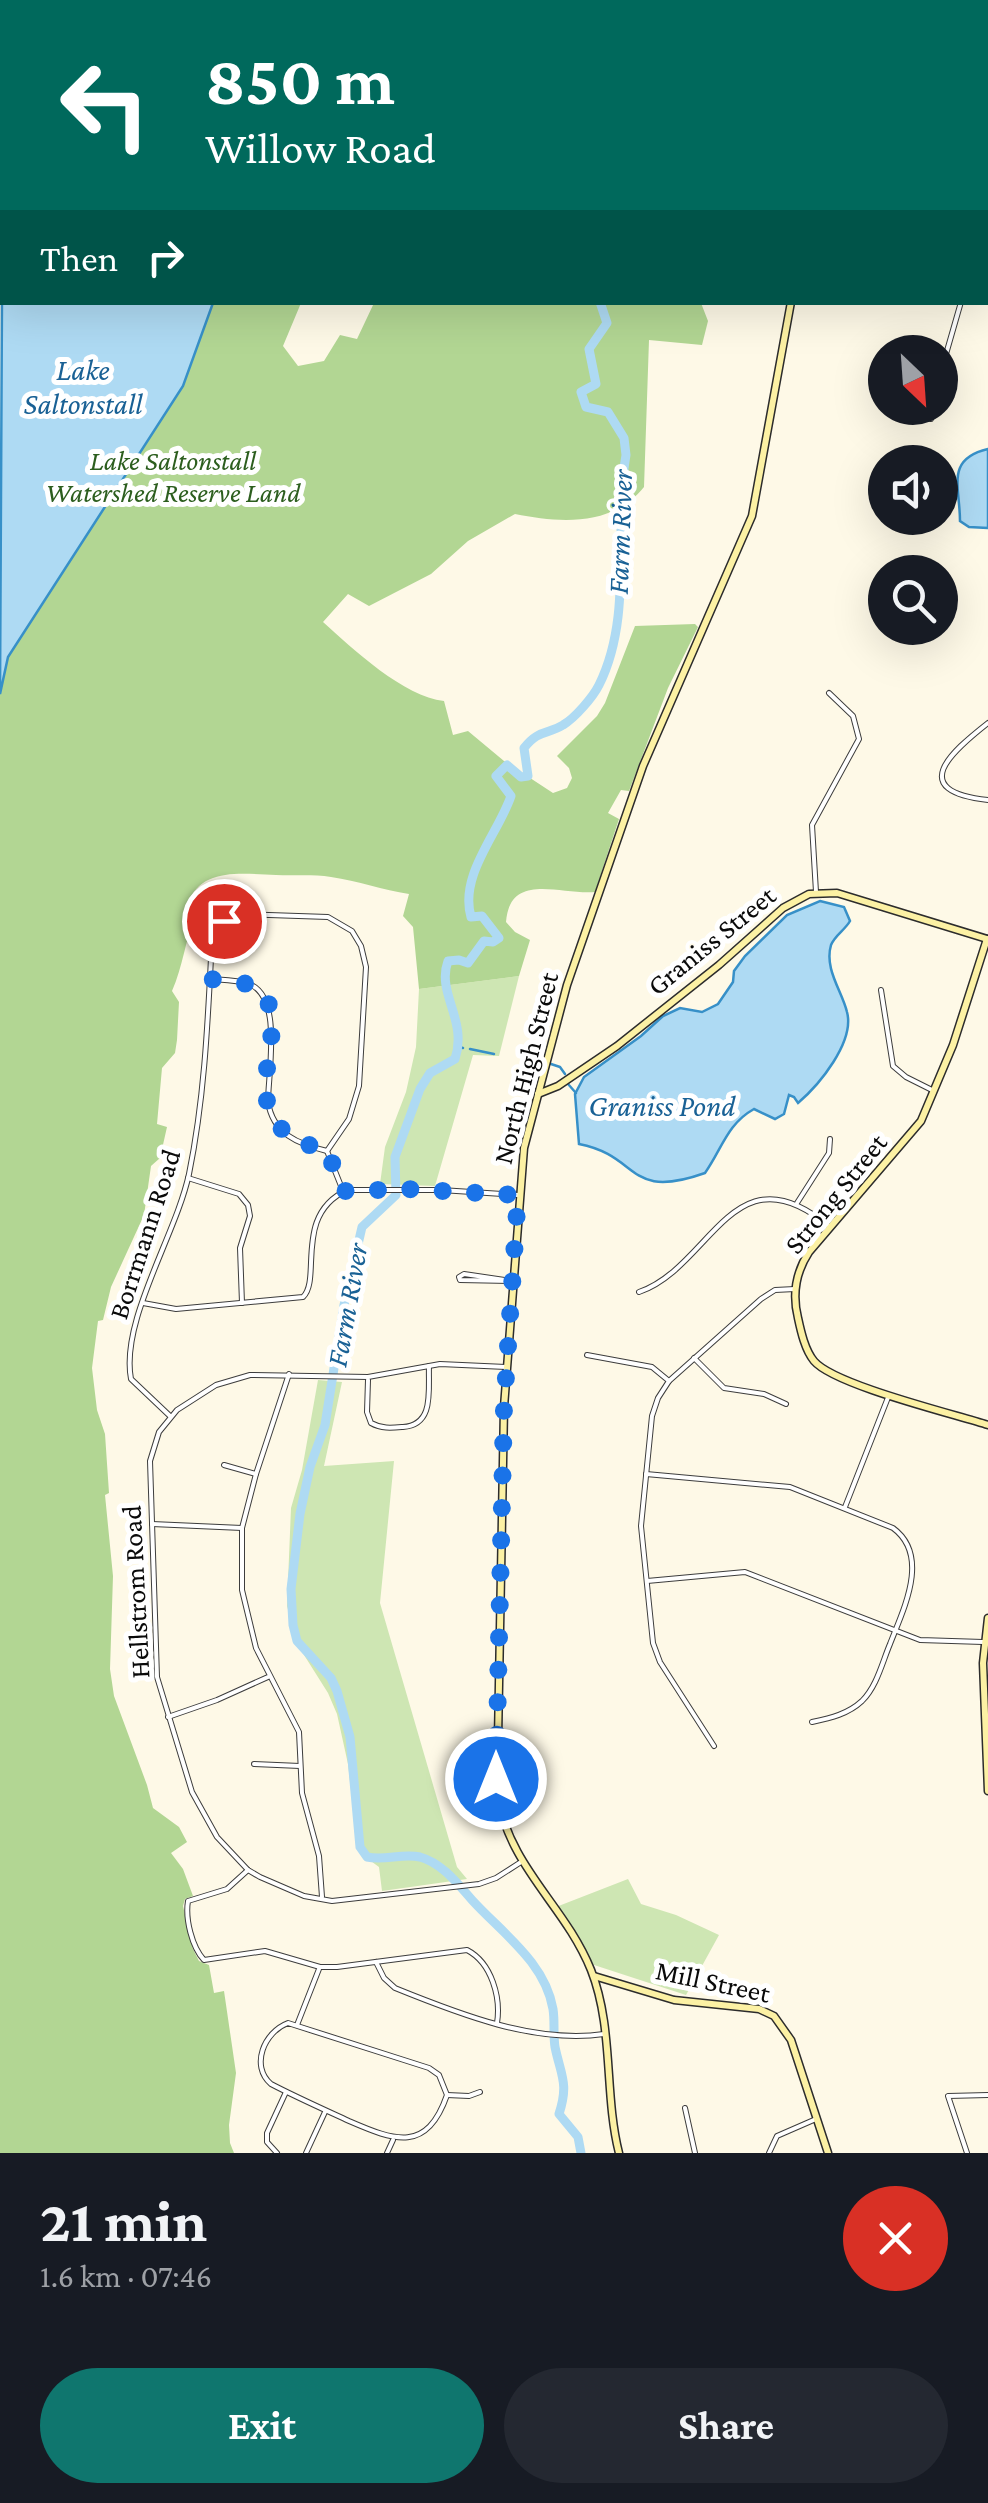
<!DOCTYPE html>
<meta charset="utf-8">
<style>
body{margin:0;font-family:"Crimson Pro",serif;background:#242831;color:#f1f3f6;height:100vh;display:flex;flex-direction:column;font-size:38px;white-space:nowrap}
*{box-sizing:border-box;margin:0}
p{font-size:32px;color:#9ea1a6}
.icon{flex:none;width:55px;height:55px;fill:none;stroke:currentColor;stroke-width:2;stroke-linecap:round;stroke-linejoin:round}
.map{position:relative;height:2153px;overflow:hidden}
.side{display:flex;flex-direction:column;background:#171b24;flex:1}
.side>*{flex:none}
.guide{position:absolute;left:0px;top:0px;width:990px;height:305px;box-shadow:0 10px 40px #0002;background:#00695c;color:#fff;overflow:hidden}
.needle{width:65px;rotate:155deg}
.fabs{position:absolute;left:868px;top:335px;display:grid;gap:20px}
.fabs a{display:grid;place-items:center;width:90px;height:90px;border-radius:50%;background:#171b24;box-shadow:0 10px 40px #0002;font-size:50px}
.pin{position:absolute;display:grid;place-items:center;width:85px;height:85px;color:#fff;margin:-42px;border:5px solid #fff;border-radius:50%;box-shadow:0 2px 10px #0007}
.me{position:absolute;width:110px;margin:-55px;rotate:0deg;stroke-linejoin:round;filter:drop-shadow(0 0 8px #0008)}
.turn{display:flex;align-items:center;gap:35px;height:210px;padding:0 40px;font-size:45px}
.turn .icon{width:130px;height:130px;stroke-width:2.5}
.turn b{display:block;font-size:70px;line-height:85px}
.then{display:flex;align-items:center;height:95px;padding:0 40px;background:#0003;gap:20px;font-size:38px}
.round{display:grid;place-items:center;flex:none;width:105px;height:105px;border-radius:52px;background:#242831}
.headline{display:flex;align-items:center;justify-content:space-between;height:170px;padding:0 40px}
h1{font-size:60px;font-weight:700;line-height:75px}
.primary-button{display:flex;gap:20px;margin-top:auto;padding:20px 40px}
.primary-button a{flex:1;height:115px;border-radius:60px;background:#0f766e;color:#fff;font-size:40px;font-weight:700;line-height:115px;text-align:center}
.primary-button a+a{background:#242831;color:#f1f3f6}
.map>svg:first-child{display:block}
.green{fill:#cee6b3}
.forest{fill:#b2d693}
.water{fill:#aedaf3;stroke:#3790c8;stroke-width:2.5}
.lines{fill:none;stroke-linecap:round;stroke-linejoin:round}
.stream{stroke:#3790c8;stroke-width:2.5}
.river{stroke:#aedaf3;stroke-width:9}
.street-casing{stroke:#3d3d3d;stroke-width:6}
.secondary-casing{stroke:#2c2c2c;stroke-width:9}
.street{stroke:#fff;stroke-width:4}
.secondary{stroke:#fcf1a4;stroke-width:6}
.route{stroke:#1a73e8;stroke-width:18;stroke-dasharray:0 32.4}
.labels{text-anchor:middle;stroke-width:10;stroke-linejoin:round;paint-order:stroke}
.park-label{font-size:28px;font-style:italic;fill:#2c5e1e;stroke:#fff}
.street-label{font-size:28px;fill:#0a0a0a;stroke:#fff}
.water-label{font-size:30px;font-style:italic;fill:#196195;stroke:#fff}
</style>
<div class="map">
<svg width="988" height="2153" viewBox="0 0 988 2153">
<rect width="100%" height="100%" fill="#fef9e7"/>
<g class="green">
<path d="M519,976l-20,80 -26,-1 -38,131 -55,-2 5,-37 21,-55 10,-45 3,-58z"/>
<path d="M318,1380l24,2 -18,84 70,-5 -14,142 77,264 10,12 -85,12 -3,-24 -15,-11 -7,-13 -9,-79 -11,-50 -9,-21 -29,-46 -12,-41 4,-98 11,-38z"/>
<path d="M628,1879l13,25 35,11 43,20 -33,60 -95,-31 -35,-57z"/>
</g>
<g class="forest">
<path d="M386,0h342l-345,2z"/>
<path d="M0,7h2l-2,293z"/>
<path d="M213,303h88l-18,43 15,20 26,-5 16,-26 17,4 17,-36h327l7,18 -6,24 -53,-5 -5,147c-32,40 -84,36 -129,27l-47,27 -37,33 -62,32 -21,-12 -25,28c30,27 81,75 121,79l9,34 15,-4 36,30 49,32 14,-5 5,-10 -3,-10 -12,-12 40,-40 8,-13 30,-77 60,-2 3,3 -30,61 -39,103 -8,-1 -13,23 11,6 -24,73c-35,3 -85,-21 -89,30l9,10 15,8 -11,36 -100,13 -6,-62 -10,-11 6,-22c-26,-4 -51,-13 -78,-17 -18,-3 -37,-1 -55,-2 -32,-1 -77,-9 -88,30l7,12c-10,24 -12,49 -23,74l7,11 -2,38 -2,13 -13,15 -5,56 10,3 -7,31 -9,8 -7,49 -33,72 -8,33 -5,1 -6,47 5,42 8,24 4,59 -4,2 8,81 -3,93 4,27 33,89 6,23 26,19 8,15 -16,11 12,16 10,27 -8,3 -2,7 10,43 6,12 10,4 5,28 10,-2 12,82 -7,52 1,18 4,10h-234v-1459l8,-37 175,-271z"/>
</g>
<g class="water">
<path d="M2,295v7l211,1 -30,83 -175,271 -8,37z"/>
<path d="M988,449v79l-19,-1 -9,-6c0,-34 -15,-62 28,-72z"/>
<path d="M820,901l24,6 6,14c-5,9 -15,14 -19,24 -7,24 11,46 16,67 8,30 -28,73 -49,91l-4,-6 -5,-2 -5,19 -9,5 -21,-10c-27,15 -32,40 -49,64 -79,28 -64,-17 -126,-29l-4,-50 9,-17 57,-41 22,-20 17,-8 22,4 16,-8 15,-22 1,-11 11,-15 42,-41z"/>
</g>
<g class="lines">
<g class="stream">
<path d="M459,1047l4,1"/>
<path d="M470,1049l24,5"/>
<path d="M551,1064l9,3 5,7"/>
<path d="M568,1084l8,9"/>
</g>
<g class="river">
<path d="M610,0l1,2"/>
<path d="M581,2153l-3,-16 -19,-23c10,-31 2,-38 -4,-67 -2,-13 0,-25 -2,-38 -8,-47 -51,-76 -81,-109 -14,-16 -30,-37 -52,-43 -18,-4 -35,4 -53,0l-7,-10 -10,-110 -13,-46 -6,-13 -34,-37 -4,-16 -2,-36 9,-75 10,-47 15,-42 19,-120 18,-78 34,-32 -1,-38 25,-68 10,-16 25,-14c13,-39 -19,-66 -7,-98l11,-1 9,3 16,-22 9,1 6,-4 -17,-22 -11,1c-12,-42 27,-83 40,-121l-15,-20 11,-11 14,12 7,-1 -4,-28c15,-19 23,-13 39,-23 12,-7 30,-28 36,-40 35,-70 14,-156 27,-230l-2,-17 -16,-26 -22,-5 -5,-15 15,-8 -7,-35 18,-26 -7,-21"/>
</g>
<defs>
<g id="street">
<path d="M940,375l21,-73"/>
<path d="M931,419l3,-11"/>
<path d="M988,723c-37,29 -82,68 0,77"/>
<path d="M816,892l-4,-67 47,-86 -6,-23 -24,-23"/>
<path d="M210,979c12,1 27,1 39,5 34,12 19,89 19,118 5,32 30,42 59,49"/>
<path d="M881,990l12,76 13,11 28,14"/>
<path d="M327,1151l16,40"/>
<path d="M188,1178l51,16 9,11 2,11 -10,32 2,55"/>
<path d="M797,1203l32,-50 1,-14"/>
<path d="M464,1274l47,7 -51,-1 -1,-3z"/>
<path d="M639,1292c73,-25 94,-147 191,-65"/>
<path d="M143,1303l33,6 127,-12c19,-18 -10,-82 44,-107h94l77,5"/>
<path d="M587,1355l65,12 17,14"/>
<path d="M694,1358l30,30 40,6 22,10"/>
<path d="M506,1367l-66,-3 -72,13 -118,-2 -34,10 -39,25 -18,22 -9,29 7,216 35,115 25,45 31,33 12,7 44,19 28,5 147,-17 17,-6 25,-16"/>
<path d="M289,1374l-33,100 -14,54v62l14,58 43,84 3,61 17,63 3,41"/>
<path d="M368,1380l-1,32 4,11c11,6 20,5 32,4 32,-2 25,-37 26,-61"/>
<path d="M170,1416l-39,-37c-11,-58 45,-144 58,-205 16,-78 19,-157 23,-236 6,-14 16,-22 31,-24l85,3 24,14 9,15 5,21 -7,119 -10,33 -22,32"/>
<path d="M224,1465l32,9"/>
<path d="M646,1474l144,13 103,41c38,28 10,82 -3,116 -8,19 -13,42 -28,57 -14,13 -31,17 -50,21"/>
<path d="M845,1507l44,-112"/>
<path d="M152,1524l90,4"/>
<path d="M647,1581l98,-9 175,68 63,2"/>
<path d="M168,1717l49,-17 51,-23"/>
<path d="M714,1746l-54,-84 -7,-19 -12,-117 11,-110 6,-18 11,-17 92,-82 14,-9 20,-1"/>
<path d="M254,1764l46,2"/>
<path d="M248,1870l-21,19 -39,12c-3,18 4,46 16,59l61,-9 55,16h17l130,-17c25,13 34,48 30,73"/>
<path d="M376,1962l8,16 11,10c64,26 140,56 209,46"/>
<path d="M288,2023l141,45 10,7 8,20c-20,58 -52,46 -98,26 -26,-12 -53,-24 -78,-37 -21,-18 -7,-52 17,-61z"/>
<path d="M297,2025l22,-56"/>
<path d="M447,2095l22,1 11,-4"/>
<path d="M685,2108l10,45"/>
<path d="M277,2153l-10,-11v-9l19,-41"/>
<path d="M306,2153l19,-41"/>
<path d="M387,2153l6,-13"/>
<path d="M769,2153l8,-17 39,-17"/>
<path d="M967,2153l-19,-57 40,-1"/>
</g>
<g id="secondary">
<path d="M810,0l1,2"/>
<path d="M983,0v2"/>
<path d="M988,64v7"/>
<path d="M987,939l-34,106 -32,76 -112,131c-13,20 -17,42 -11,66 3,14 7,32 16,43 20,24 140,53 174,64"/>
<path d="M538,1094l20,-8 59,-40 102,-81 64,-57 26,-14 28,-1 150,46"/>
<path d="M988,1618l-5,45 5,128"/>
<path d="M594,1976l80,24 85,9 15,7 17,24 37,113"/>
<path d="M619,2153c-15,-59 -5,-125 -28,-183 -27,-66 -80,-100 -94,-175l7,-388 20,-259 43,-163 76,-219 109,-250 39,-214"/>
</g>
</defs>
<use href="#street" class="street-casing"/>
<use href="#secondary" class="secondary-casing"/>
<use href="#street" class="street"/>
<use href="#secondary" class="secondary"/>
</g>
<g class="lines">
<path class="route" d="M224,921l-12,17 -2,41c14,2 33,1 45,9 53,34 -46,136 72,162l16,41 64,-2 111,6 -14,212 -8,372"/>
</g>
<g class="labels">
<g class="park-label">
<text x="173" y="470">Lake Saltonstall<tspan x="173" dy="32">Watershed Reserve Land</tspan></text>
</g>
<g class="street-label">
<text transform="translate(711 940) rotate(-39)" y="10">Graniss Street</text>
<text transform="translate(525 1068) rotate(-76)" y="10">North High Street</text>
<text transform="translate(835 1193) rotate(-51)" y="10">Strong Street</text>
<text transform="translate(144 1234) rotate(-72)" y="10">Borrmann Road</text>
<text transform="translate(135 1592) rotate(-93)" y="10">Hellstrom Road</text>
<text transform="translate(713 1981) rotate(12)" y="10">Mill Street</text>
</g>
<g class="water-label">
<text x="83" y="380">Lake<tspan x="83" dy="34">Saltonstall</tspan></text>
<text transform="translate(620 532) rotate(-88)" y="10">Farm River</text>
<text x="662" y="1116">Graniss Pond</text>
<text transform="translate(347 1305) rotate(-80)" y="10">Farm River</text>
</g>
</g>
</svg>
<div class="fabs">
<a><svg class="needle" viewBox="-14 -14 28 28"><path d="M0-13l5 13h-10z" fill="#e53935"/><path d="M0 13l5-13h-10z" fill="#9ea1a6"/></svg></a>
<a><svg class="icon" aria-label="sound" viewBox="0 0 24 24"><path d="M4 9h4l5-4v14l-5-4H4zM17 9q2 3 0 6"/></svg></a>
<a><svg class="icon" aria-label="search" viewBox="0 0 24 24"><circle cx="10" cy="10" r="6"/><path d="M15 15l6 6"/></svg></a>
</div>
<div class="pin" style="left:224px;top:921px;background:#d93025"><svg class="icon" aria-label="arrive" viewBox="0 0 24 24"><path d="M6 21V4h12l-3 4 3 4H6"/></svg></div>
<svg class="me" style="left:496px;top:1779px" viewBox="-20 -20 40 40"><circle r="17" fill="#1a73e8" stroke="#fff" stroke-width="3"/><path d="M0-11L8 9 0 5-8 9z" fill="#fff"/></svg>
<div class="guide">
<div class="turn"><svg class="icon" aria-label="left" viewBox="0 0 24 24"><path d="M17 20v-9H6M10 6l-5 5 5 5"/></svg><div><b>850 m</b>Willow Road</div></div>
<div class="then">Then<svg class="icon" aria-label="right" viewBox="0 0 24 24"><path d="M7 20v-9h11M14 6l5 5-5 5"/></svg></div>
</div>
</div>
<section class="side">
<div class="headline"><div><h1>21 min</h1><p>1.6 km · 07:46</p></div><a class="round" style="background:#d93025;color:#fff"><svg class="icon" aria-label="close" viewBox="0 0 24 24"><path d="M6 6l12 12M18 6L6 18"/></svg></a></div>
<div class="primary-button"><a>Exit</a><a>Share</a></div>
</section>
